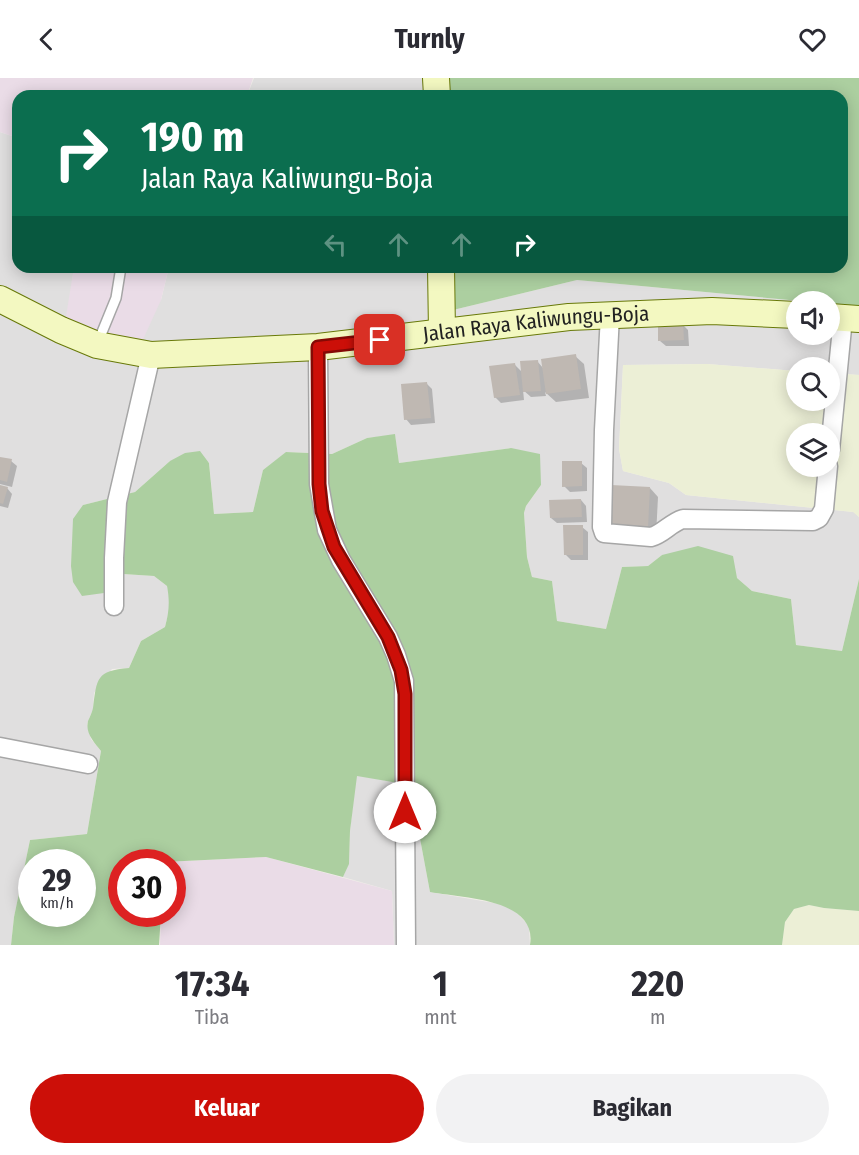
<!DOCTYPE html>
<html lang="id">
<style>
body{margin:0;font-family:"Fira Sans Condensed",sans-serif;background:#f2f2f3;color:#2b2b33;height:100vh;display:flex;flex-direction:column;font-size:22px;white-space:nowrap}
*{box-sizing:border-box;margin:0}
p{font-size:20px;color:#7c7c81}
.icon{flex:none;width:33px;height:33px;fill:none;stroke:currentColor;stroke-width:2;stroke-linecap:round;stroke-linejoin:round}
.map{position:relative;height:867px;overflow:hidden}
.details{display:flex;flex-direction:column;background:#fff;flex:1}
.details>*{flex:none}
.top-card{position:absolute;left:12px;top:12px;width:836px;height:183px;border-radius:18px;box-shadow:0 3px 15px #0003;background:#0b6e4f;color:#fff;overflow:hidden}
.tools{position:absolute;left:786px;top:213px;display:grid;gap:12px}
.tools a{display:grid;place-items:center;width:54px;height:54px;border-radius:50%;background:#fff;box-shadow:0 3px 15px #0003;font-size:30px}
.speed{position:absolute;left:18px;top:771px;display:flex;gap:12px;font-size:30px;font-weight:700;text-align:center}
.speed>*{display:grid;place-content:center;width:78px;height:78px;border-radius:50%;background:#fff;box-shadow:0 3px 15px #0003;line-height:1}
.speed small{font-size:15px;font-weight:400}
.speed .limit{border:9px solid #d22;background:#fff;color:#111}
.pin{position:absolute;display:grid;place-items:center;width:51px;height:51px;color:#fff;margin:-26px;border-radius:12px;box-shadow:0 3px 9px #0006}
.me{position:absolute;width:66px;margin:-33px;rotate:0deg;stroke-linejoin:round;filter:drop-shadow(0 0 4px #0008)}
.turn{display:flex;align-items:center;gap:21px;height:126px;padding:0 30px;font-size:27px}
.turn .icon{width:78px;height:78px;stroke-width:2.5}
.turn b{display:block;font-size:42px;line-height:51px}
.lanes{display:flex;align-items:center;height:57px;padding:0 30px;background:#0003;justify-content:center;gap:30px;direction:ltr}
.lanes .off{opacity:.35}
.eta{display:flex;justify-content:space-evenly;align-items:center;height:102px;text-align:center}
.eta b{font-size:36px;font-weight:700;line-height:42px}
.cta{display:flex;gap:12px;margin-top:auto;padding:12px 30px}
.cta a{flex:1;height:69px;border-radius:36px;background:#cc0f08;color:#fff;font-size:24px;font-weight:700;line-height:69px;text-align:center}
.cta a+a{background:#f2f2f3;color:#2b2b33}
header{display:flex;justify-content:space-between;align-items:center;height:78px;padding:0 30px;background:#fff;font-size:27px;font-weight:700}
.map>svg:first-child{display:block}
.residential{fill:#e0dfdf}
.industrial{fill:#eadce7}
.farmland{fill:#ecefd6;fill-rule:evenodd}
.forest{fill:#accfa0;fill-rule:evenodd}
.shadow{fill:#0003}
.building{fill:#bfb8b2}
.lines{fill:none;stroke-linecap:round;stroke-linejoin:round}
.lane-casing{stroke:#a6a6a6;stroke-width:12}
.street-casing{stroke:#a6a6a6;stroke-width:21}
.secondary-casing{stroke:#687909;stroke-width:28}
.lane{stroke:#fff;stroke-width:9}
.street{stroke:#fff;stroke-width:18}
.secondary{stroke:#f3f8c1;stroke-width:26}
.route-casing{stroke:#850a05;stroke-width:15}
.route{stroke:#cc0f08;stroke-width:10}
.labels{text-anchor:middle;stroke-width:4.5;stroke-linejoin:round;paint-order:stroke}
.street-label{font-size:21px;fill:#222;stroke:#fff}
</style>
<header><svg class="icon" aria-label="back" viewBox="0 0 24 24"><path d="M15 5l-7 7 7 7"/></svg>Turnly<svg class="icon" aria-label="heart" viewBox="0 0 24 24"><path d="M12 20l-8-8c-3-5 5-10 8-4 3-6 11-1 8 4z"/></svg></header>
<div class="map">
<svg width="859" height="867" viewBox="0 0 859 867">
<rect width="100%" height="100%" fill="#f2efe9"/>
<g class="residential">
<path d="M254,0h188v18h-195z"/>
<path d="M0,54l18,6v129h56l-2,15 89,18 8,-33h282l2,43 124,-30 223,21 -4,1v32h34v-30l29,3v68l-29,-2v-5h-34v3l-89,-7 -84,1 -4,84 4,22 46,12 17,12 168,17 5,5v62l-17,72 -46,-6 -5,-46 -39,-8 -15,-13 -75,-23 -14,11 -26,1 -16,62 -49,-8 -5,-40 -20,-4 -5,-20 -3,-44 2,-7 15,-21 -30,-37 -112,15 -4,-28 -28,3 -35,16 -45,-2 -24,18 -10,42 -39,2 -5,-52 -39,-1 -35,31 -52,13 40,69 31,2 13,10 4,17 -6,24 -24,14 -12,27 -17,1 -18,24 -1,16 -6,15 4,15 10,12 -14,83 -57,6 -16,77 -3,28h-11z"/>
<path d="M356,697l54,10 20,107 76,13 13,10 10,11 1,19h-136l-2,-54 -49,-14 6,-14 1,-32z"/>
</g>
<g class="industrial">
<path d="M0,0h253l-6,18h-229v42l-18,-6z"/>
<path d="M74,189h95l-8,33 -21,46 -75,-23z"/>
<path d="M266,779l126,34 2,54h-234l1,-31h11v-52h-7z"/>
</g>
<g class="farmland">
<path d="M707,286l89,7v29h34v-27l29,2v142l-6,-5 -167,-17 -17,-12 -46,-12 -4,-22 4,-84zM796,356h34v32h-34z"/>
<path d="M809,827l15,3 35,3v34h-77l3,-23 9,-13z"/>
</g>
<g class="forest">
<path d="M442,0h417v229l-29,-3v-2l-30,-1 -223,-21 -124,30 -2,-43h391v-171h-400z"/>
<path d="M395,356l4,29 112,-15 29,6 1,31 -15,21 -2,7 3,44 5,20 20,4 5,40 49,8 16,-62 26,-1 14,-11 36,-9 35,10 4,22 15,13 39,8 5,46 46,6 17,-72v332l-35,-3 -15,-3 -15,4 -9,13 -3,23h-252c8,-47 -69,-47 -100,-53l-20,-107 -53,-9 -7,55 -1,33 -6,13 -77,-20 -102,5h-42v52h39l-2,31h-148l3,-28 16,-77 57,-6 14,-83c-7,-9 -16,-18 -13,-30 2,-4 4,-9 5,-13 4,-30 3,-37 36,-40l12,-27 24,-14c4,-15 5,-25 2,-41l-13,-10 -31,-2 -19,19 -22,3 -9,-14 -2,-16 2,-47 10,-14 52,-13 35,-31 15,-8 15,-2 9,12 5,51 39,-2 10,-42 23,-18 46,2 35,-16zM32,784h50v52h-50z"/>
</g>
<g class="shadow">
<path d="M683,247l5,5 1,16h-23l-6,-5z"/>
<path d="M575,278l9,8 5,34 -33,4 -11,-10 1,4 -15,1 -8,-7 1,10 -23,3 -6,-6 20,-32 8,8 14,-12 6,7z"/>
<path d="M427,306l5,5 3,34 -24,2 -5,-6z"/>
<path d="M0,380l11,3 6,5 -5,21 -12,-3z"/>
<path d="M581,385l6,5v23l-17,1 -6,-6z"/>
<path d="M0,409l7,1 5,6 -4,14 -8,-2z"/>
<path d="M650,410l8,9 -2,39 -37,-2z"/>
<path d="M581,422l5,6 1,16 -30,1 -6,-5z"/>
<path d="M582,449l6,5v28h-17l-6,-6z"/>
</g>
<g class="building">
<path d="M683,245l1,17 -26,1v-17z"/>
<path d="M576,276l5,35 -35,5 -5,-35z"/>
<path d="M538,282l3,31 -18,1 -3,-31z"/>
<path d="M515,285l5,32 -26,3 -5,-32z"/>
<path d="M427,304l4,36 -27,2 -3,-36z"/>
<path d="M0,379l12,2 -5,23 -7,-2z"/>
<path d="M562,383h20v25l-20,1z"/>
<path d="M0,407l8,2 -5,17 -3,-1z"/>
<path d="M611,407l39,2 -2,41 -39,-2z"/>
<path d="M581,421l1,18 -32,1 -1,-18z"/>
<path d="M563,447h20v30h-19z"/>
</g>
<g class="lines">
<defs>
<path id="lane" d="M98,264l18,-44 5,-31"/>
<g id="street">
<path d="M610,237l-6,115 -2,97 2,6 47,4c12,-3 19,-14 32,-18l130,2 6,-3 5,-9 4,-43"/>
<path d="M318,269l1,137 8,46 14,30 47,77 8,18 8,26 2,264"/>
<path d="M830,372l13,-132"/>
<path d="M114,528v-48l3,-56 34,-147"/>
<path d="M0,669l88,17"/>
</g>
<g id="secondary">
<path d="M436,0l1,18"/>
<path d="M441,189l1,65"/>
<path id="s1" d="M0,221l61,31 36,15 54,10 167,-8 251,-30 143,-6 84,4"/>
<path d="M830,239l29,2"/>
</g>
</defs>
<use href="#lane" class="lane-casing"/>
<use href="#street" class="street-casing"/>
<use href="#secondary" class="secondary-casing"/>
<use href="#lane" class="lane"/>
<use href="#street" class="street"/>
<use href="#secondary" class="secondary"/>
</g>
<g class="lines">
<defs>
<path id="route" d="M380,262l-62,7 1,137 3,27 12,36 54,90 13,33 4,24v118"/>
</defs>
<use href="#route" class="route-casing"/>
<use href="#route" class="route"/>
</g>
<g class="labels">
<g class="street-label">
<text dy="7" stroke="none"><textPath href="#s1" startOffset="549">Jalan Raya Kaliwungu-Boja</textPath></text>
</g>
</g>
</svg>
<div class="tools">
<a><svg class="icon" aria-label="sound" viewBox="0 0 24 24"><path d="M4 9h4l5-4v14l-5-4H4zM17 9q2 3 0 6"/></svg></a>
<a><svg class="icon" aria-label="search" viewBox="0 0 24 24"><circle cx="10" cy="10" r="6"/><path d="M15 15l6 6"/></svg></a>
<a><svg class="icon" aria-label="layers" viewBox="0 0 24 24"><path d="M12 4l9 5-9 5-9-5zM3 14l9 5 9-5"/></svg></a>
</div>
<div class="speed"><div>29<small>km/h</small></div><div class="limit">30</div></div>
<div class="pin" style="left:380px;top:262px;background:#d93025"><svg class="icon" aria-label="arrive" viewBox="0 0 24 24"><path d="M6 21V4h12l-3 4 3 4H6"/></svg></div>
<svg class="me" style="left:405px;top:734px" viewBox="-20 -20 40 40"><circle r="19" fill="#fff"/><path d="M0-13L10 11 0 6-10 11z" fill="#cc0f08"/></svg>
<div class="top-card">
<div class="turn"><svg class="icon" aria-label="right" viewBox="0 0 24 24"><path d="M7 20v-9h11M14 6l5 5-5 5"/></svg><div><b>190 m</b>Jalan Raya Kaliwungu-Boja</div></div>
<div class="lanes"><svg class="icon off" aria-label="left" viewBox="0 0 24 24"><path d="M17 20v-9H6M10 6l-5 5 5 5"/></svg><svg class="icon off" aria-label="ahead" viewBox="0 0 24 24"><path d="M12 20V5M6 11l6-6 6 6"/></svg><svg class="icon off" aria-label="ahead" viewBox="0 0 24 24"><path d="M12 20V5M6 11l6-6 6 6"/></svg><svg class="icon" aria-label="right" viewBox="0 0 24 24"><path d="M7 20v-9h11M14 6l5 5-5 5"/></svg></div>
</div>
</div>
<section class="details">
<div class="eta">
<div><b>17:34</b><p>Tiba</p></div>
<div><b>1</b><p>mnt</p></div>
<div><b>220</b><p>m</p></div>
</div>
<div class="cta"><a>Keluar</a><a>Bagikan</a></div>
</section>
